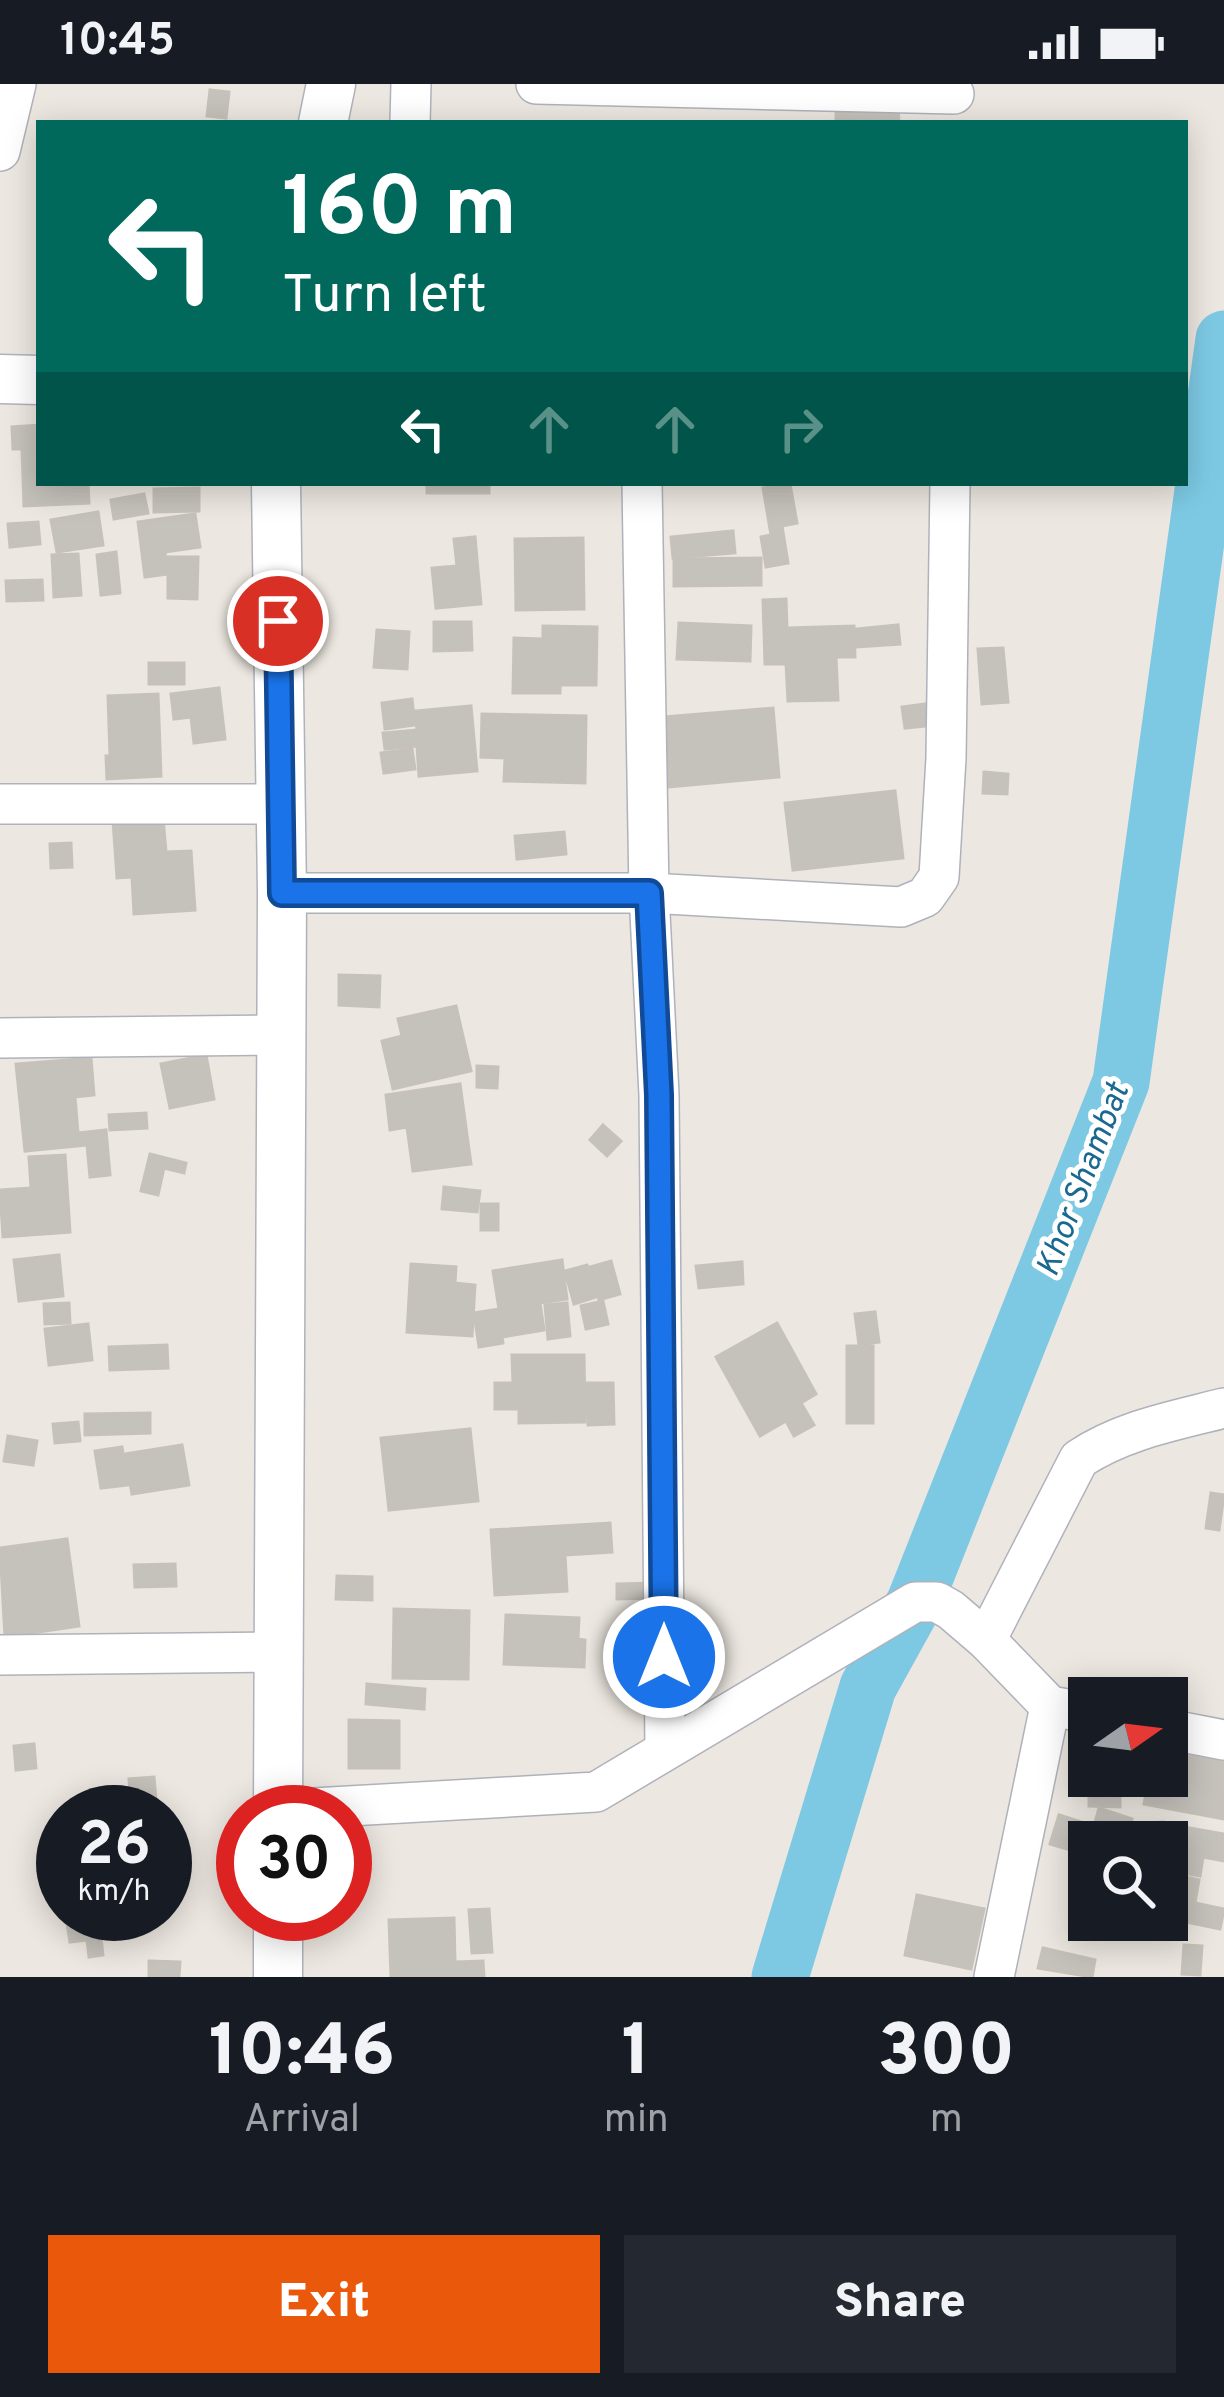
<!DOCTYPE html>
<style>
body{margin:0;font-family:Overpass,sans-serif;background:#242831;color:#f1f3f6;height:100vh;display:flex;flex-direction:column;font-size:45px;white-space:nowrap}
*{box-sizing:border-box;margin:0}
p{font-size:39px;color:#9ea1a6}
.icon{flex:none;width:66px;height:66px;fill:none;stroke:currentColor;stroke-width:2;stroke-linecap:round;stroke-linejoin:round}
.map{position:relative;height:1893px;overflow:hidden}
.side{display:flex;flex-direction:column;background:#171b24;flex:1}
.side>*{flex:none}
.top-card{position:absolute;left:36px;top:36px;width:1152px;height:366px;border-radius:0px;box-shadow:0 6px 30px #0003;background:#00695c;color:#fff;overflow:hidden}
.needle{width:78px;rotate:76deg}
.tools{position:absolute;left:1068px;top:1593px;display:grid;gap:24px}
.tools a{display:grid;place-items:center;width:120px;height:120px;border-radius:0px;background:#171b24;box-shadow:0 6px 30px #0003;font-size:60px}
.speed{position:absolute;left:36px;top:1701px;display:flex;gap:24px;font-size:60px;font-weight:700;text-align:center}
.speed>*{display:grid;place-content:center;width:156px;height:156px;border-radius:50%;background:#171b24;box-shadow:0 6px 30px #0003;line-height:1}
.speed small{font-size:30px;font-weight:400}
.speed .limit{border:18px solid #d22;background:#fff;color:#111}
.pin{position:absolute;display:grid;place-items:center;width:102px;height:102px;color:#fff;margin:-51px;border:6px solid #fff;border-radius:50%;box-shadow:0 3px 12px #0007}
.me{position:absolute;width:132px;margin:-66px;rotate:0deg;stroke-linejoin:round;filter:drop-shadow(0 0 9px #0008)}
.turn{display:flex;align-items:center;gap:42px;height:252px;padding:0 48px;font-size:54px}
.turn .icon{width:156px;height:156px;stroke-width:2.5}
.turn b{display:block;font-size:84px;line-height:102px}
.lanes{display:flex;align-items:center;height:114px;padding:0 48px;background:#0003;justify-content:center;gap:60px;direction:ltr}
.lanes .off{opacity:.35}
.eta{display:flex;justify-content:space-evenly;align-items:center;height:204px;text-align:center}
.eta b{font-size:72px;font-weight:800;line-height:84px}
.action{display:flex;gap:24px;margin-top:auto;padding:24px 48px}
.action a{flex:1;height:138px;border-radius:0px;background:#ea580c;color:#fff;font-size:48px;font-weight:800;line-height:138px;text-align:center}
.action a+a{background:#242831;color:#f1f3f6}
.status{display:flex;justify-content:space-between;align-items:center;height:84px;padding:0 60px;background:#171b24;direction:ltr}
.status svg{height:33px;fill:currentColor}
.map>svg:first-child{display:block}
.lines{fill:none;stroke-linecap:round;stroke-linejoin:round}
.river{stroke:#7dc9e4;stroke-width:57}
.building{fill:#c5c1bb;stroke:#c7c2b9;stroke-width:3}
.minor-casing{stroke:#b0b2bb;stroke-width:42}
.tertiary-casing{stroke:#b0b2bb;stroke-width:51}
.minor{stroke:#fff;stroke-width:39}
.tertiary{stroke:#fff;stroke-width:48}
.route-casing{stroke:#114b97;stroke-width:30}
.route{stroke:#1a73e8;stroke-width:21}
.labels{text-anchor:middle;stroke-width:10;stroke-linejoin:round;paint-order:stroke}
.water-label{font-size:33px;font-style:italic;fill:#1a6991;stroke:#fff}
</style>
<div class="status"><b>10:45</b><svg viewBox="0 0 49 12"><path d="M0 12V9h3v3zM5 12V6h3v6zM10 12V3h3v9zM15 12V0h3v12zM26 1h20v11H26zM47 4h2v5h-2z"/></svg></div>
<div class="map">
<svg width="1224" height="1893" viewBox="0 0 1224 1893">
<rect width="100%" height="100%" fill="#ece7e0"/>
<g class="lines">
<path class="river" d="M780,1893l88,-290 47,-85 206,-520 103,-743"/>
</g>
<g class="building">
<path d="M210,6l19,2 -3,26 -19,-2z"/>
<path d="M898,23l1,16h-63v-15z"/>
<path d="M39,341v58h49l1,20 -65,3 -2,-57h-9l-1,-22z"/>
<rect x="427" y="399" width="62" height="10"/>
<path d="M790,400l7,39 -15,3 6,37 -22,4 -5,-30 10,-2 -8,-47z"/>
<path d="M199,404v23l-45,1v-23z"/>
<path d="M144,410l4,19 -34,6 -3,-19z"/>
<path d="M98,428l5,33 -46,7 -6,-32z"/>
<path d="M195,430l5,33 -35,5 3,22 -23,3 -7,-55z"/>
<path d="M38,438l2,22 -30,3 -2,-23z"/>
<path d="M733,447l2,22 -62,5 -2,-21z"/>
<path d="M475,453l6,67 -45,4 -4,-40 25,-2 -3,-27z"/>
<path d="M583,454l1,71 -68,1 -1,-71z"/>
<path d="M116,468l4,41 -19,2 -4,-40z"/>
<path d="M78,470l3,41 -27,2 -2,-42z"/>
<path d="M168,473h30l-1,42 -29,-1z"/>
<path d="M761,474v27l-87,1v-27z"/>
<path d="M42,496l1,20 -36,1 -1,-20z"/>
<path d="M786,515l1,29 67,-2 1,31h-19l2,43 -50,1 -2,-37h-21l-2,-64z"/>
<path d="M434,538h37l1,28 -38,1z"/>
<path d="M679,539l72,3 -1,35 -73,-2z"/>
<path d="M898,541l2,19 -43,3 -1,-18z"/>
<path d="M543,542l54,1 -1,58h-36v8h-47l1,-55 29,1z"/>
<path d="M377,546l32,2 -2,37 -33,-2z"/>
<path d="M1003,564l5,54 -26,2 -4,-55z"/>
<rect x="149" y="579" width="35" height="21"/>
<path d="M219,604l6,51 -31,4 -3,-26 -17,2 -3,-25z"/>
<path d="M158,610l3,82 -54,3 -1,-23h4l-2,-60z"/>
<path d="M412,615l3,26 -30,4 -3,-26z"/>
<path d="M933,619l3,22 -31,3 -3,-21z"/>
<path d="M471,622l6,65 -58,5 -2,-30 -32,3 -2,-16 34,-3 -2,-19z"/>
<path d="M773,624l6,69 -123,11 -6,-70z"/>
<path d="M482,630l104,2 -1,67 -81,-2 1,-23 -24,-1z"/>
<path d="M412,665l3,20 -31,4 -3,-20z"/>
<path d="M984,688l24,2 -1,20 -24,-1z"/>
<path d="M895,707l8,67 -110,12 -8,-67z"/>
<path d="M163,734l3,34 25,-1 4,59 -61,4 -2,-37 -15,1 -4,-57z"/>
<path d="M564,748l2,22 -49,5 -2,-23z"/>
<path d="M71,759l1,24 -21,1 -1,-24z"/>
<path d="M339,891l41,1 -1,31 -40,-2z"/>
<path d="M456,922l15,65 -78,18 -11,-48 20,-5 -4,-17z"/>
<path d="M206,971l8,44 -44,9 -9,-44z"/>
<path d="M91,974l3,37 -19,2 3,36 28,-3 4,45 -20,2 -3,-32 -62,6 -9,-87z"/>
<path d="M477,982l21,1 -1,21 -20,-1z"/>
<path d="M460,1000l11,80 -58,7 -6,-44 -17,3 -4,-35z"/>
<path d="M146,1029l1,15 -37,2 -1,-15z"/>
<path d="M603,1041l18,16 -14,15 -17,-16z"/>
<path d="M150,1070l36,9 -2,10 -20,-5 -6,27 -17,-4z"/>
<path d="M65,1071l5,77 -67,5 -3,-47 31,-2 -2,-31z"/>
<path d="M444,1103l36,4 -3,21 -35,-3z"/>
<rect x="481" y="1120" width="17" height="26"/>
<path d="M59,1171l4,41 -44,5 -5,-41z"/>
<path d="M562,1176l5,39 -27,4 4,27 -42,7 1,6 -24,4 -5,-34 25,-4 -6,-38z"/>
<path d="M611,1177l9,33 -21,6 -9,-33z"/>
<path d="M742,1178l1,22 -44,4 -3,-22z"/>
<path d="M411,1180l45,3 -1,16 20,2 -3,51 -65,-4z"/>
<path d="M587,1181l9,32 -22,7 -9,-33z"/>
<path d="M603,1217l5,23 -22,5 -5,-23z"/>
<path d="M69,1219l1,20 -25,1 -1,-20z"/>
<path d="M567,1219l3,33 -22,3 -3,-34z"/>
<path d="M875,1228l4,30 -20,3 -4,-31z"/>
<path d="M777,1239l39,71 -15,9 13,22 -20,11 -8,-15 -26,15 -44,-79z"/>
<path d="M88,1240l4,36 -43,5 -4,-36z"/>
<path d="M167,1261l1,23 -58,2 -1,-23z"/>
<rect x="847" y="1262" width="26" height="77"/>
<path d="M512,1271h72l1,67 -66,1v-14h-24v-26h18z"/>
<path d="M586,1299h27l1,41 -26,1z"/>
<path d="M150,1329v20l-65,2v-21z"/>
<path d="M78,1338l2,19 -25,2 -2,-19z"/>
<path d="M470,1345l8,72 -89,9 -8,-72z"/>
<path d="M8,1352l29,5 -4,24 -29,-4z"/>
<path d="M182,1361l7,40 -57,9 -7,-40z"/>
<path d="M122,1363l6,38 -27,3 -6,-37z"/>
<path d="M1211,1409l13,2 -5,35 -13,-2z"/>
<path d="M610,1439l2,29 -47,3 2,36 -72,4 -4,-65z"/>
<path d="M67,1455l12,87 -74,11 -5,-89z"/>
<path d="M175,1480l1,22 -41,1 -1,-22z"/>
<path d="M337,1492l35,1v23l-36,-1z"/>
<path d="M660,1499v15l-43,1v-15z"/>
<path d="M394,1525l75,2 -1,68 -75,-1z"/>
<path d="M506,1531l73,3 -1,21 7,1 -1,27 -80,-3z"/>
<path d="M367,1600l58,5 -1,20 -58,-5z"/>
<path d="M349,1636l50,1v47h-50z"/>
<path d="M34,1660l2,24 -20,2 -2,-24z"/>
<path d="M1167,1668l57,10v57l-80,-15 5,-28h18z"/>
<path d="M154,1693l3,35h-26l-2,-33z"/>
<path d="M1089,1703l31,2v18l-31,-1z"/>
<path d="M1099,1724l33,11 -7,23h-36v27l-19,-6 4,-12 -24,-7 9,-29 35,11z"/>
<path d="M1163,1738v20h-19v-19z"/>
<path d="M1172,1741l52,9v27l-21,-4 -3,19 -33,-6z"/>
<path d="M1167,1789l32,7 -4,23 29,6 -4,20 -53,-11z"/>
<path d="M917,1811l67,14 -13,60 -66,-14z"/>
<path d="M489,1825l3,43 -20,1 -3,-43z"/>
<path d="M98,1830l5,41 -14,2 -2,-17 -17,2 -4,-25z"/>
<path d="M454,1834l1,44 28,-1 1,16h-93l-2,-57z"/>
<path d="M1184,1861l18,1 -2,29 -18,-1z"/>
<path d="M1043,1864l52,12 -3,17 -54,-9z"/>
<path d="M149,1877l31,1 -1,15h-30z"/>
</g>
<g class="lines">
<defs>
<g id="minor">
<path d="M536,0l418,10"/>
<path d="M410,39l1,-39"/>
<path d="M0,67l16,-67"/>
<path d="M642,399l7,410 10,202 6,655"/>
<path d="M0,720h279"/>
<path d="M282,809h367l252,14 24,-10 14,-20 7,-119 4,-275"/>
<path d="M0,954l281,-3"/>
<path d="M986,1556l93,-181c44,-29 94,-38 145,-51"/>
<path d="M0,1571l280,-3"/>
<path d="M1167,1645l57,11"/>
<path d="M278,1726l318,-18 319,-190h22l14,8 35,30 64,66 39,7"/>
<path d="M994,1893l56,-271"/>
</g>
<g id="tertiary">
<path d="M323,39l8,-39"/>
<path d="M0,295l39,1"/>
<path d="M276,399l6,410 -4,919"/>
<path d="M278,1893v-63"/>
</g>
</defs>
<use href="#minor" class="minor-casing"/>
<use href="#tertiary" class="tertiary-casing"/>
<use href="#minor" class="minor"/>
<use href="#tertiary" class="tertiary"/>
</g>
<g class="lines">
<defs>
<path id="route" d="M278,537l4,272h367l10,202 5,562"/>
</defs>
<use href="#route" class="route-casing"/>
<use href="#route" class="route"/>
</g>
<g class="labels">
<g class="water-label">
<text transform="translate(1081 1095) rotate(-69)" y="12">Khor Shambat</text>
</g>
</g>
</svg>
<div class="tools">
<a><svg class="needle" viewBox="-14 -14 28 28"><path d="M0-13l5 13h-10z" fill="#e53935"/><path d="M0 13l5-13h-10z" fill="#9ea1a6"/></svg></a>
<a><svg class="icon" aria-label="search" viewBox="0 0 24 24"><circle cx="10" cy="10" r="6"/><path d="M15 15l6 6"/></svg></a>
</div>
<div class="speed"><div>26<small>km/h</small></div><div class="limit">30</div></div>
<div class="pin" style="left:278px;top:537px;background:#d93025"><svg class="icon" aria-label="arrive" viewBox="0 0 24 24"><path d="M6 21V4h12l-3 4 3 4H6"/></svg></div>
<svg class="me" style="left:664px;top:1573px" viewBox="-20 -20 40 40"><circle r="17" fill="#1a73e8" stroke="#fff" stroke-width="3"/><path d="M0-11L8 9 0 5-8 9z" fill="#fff"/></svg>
<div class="top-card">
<div class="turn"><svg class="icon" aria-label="left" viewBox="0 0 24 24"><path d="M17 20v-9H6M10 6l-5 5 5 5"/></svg><div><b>160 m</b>Turn left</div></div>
<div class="lanes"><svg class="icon" aria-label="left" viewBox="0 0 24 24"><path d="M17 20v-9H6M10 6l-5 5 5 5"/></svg><svg class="icon off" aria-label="ahead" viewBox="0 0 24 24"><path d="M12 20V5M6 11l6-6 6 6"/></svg><svg class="icon off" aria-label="ahead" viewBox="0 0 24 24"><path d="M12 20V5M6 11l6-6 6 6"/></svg><svg class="icon off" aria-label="right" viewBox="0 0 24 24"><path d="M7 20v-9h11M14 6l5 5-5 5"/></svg></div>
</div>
</div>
<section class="side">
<div class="eta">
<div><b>10:46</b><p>Arrival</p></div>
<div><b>1</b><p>min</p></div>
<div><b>300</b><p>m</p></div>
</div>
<div class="action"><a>Exit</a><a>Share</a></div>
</section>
